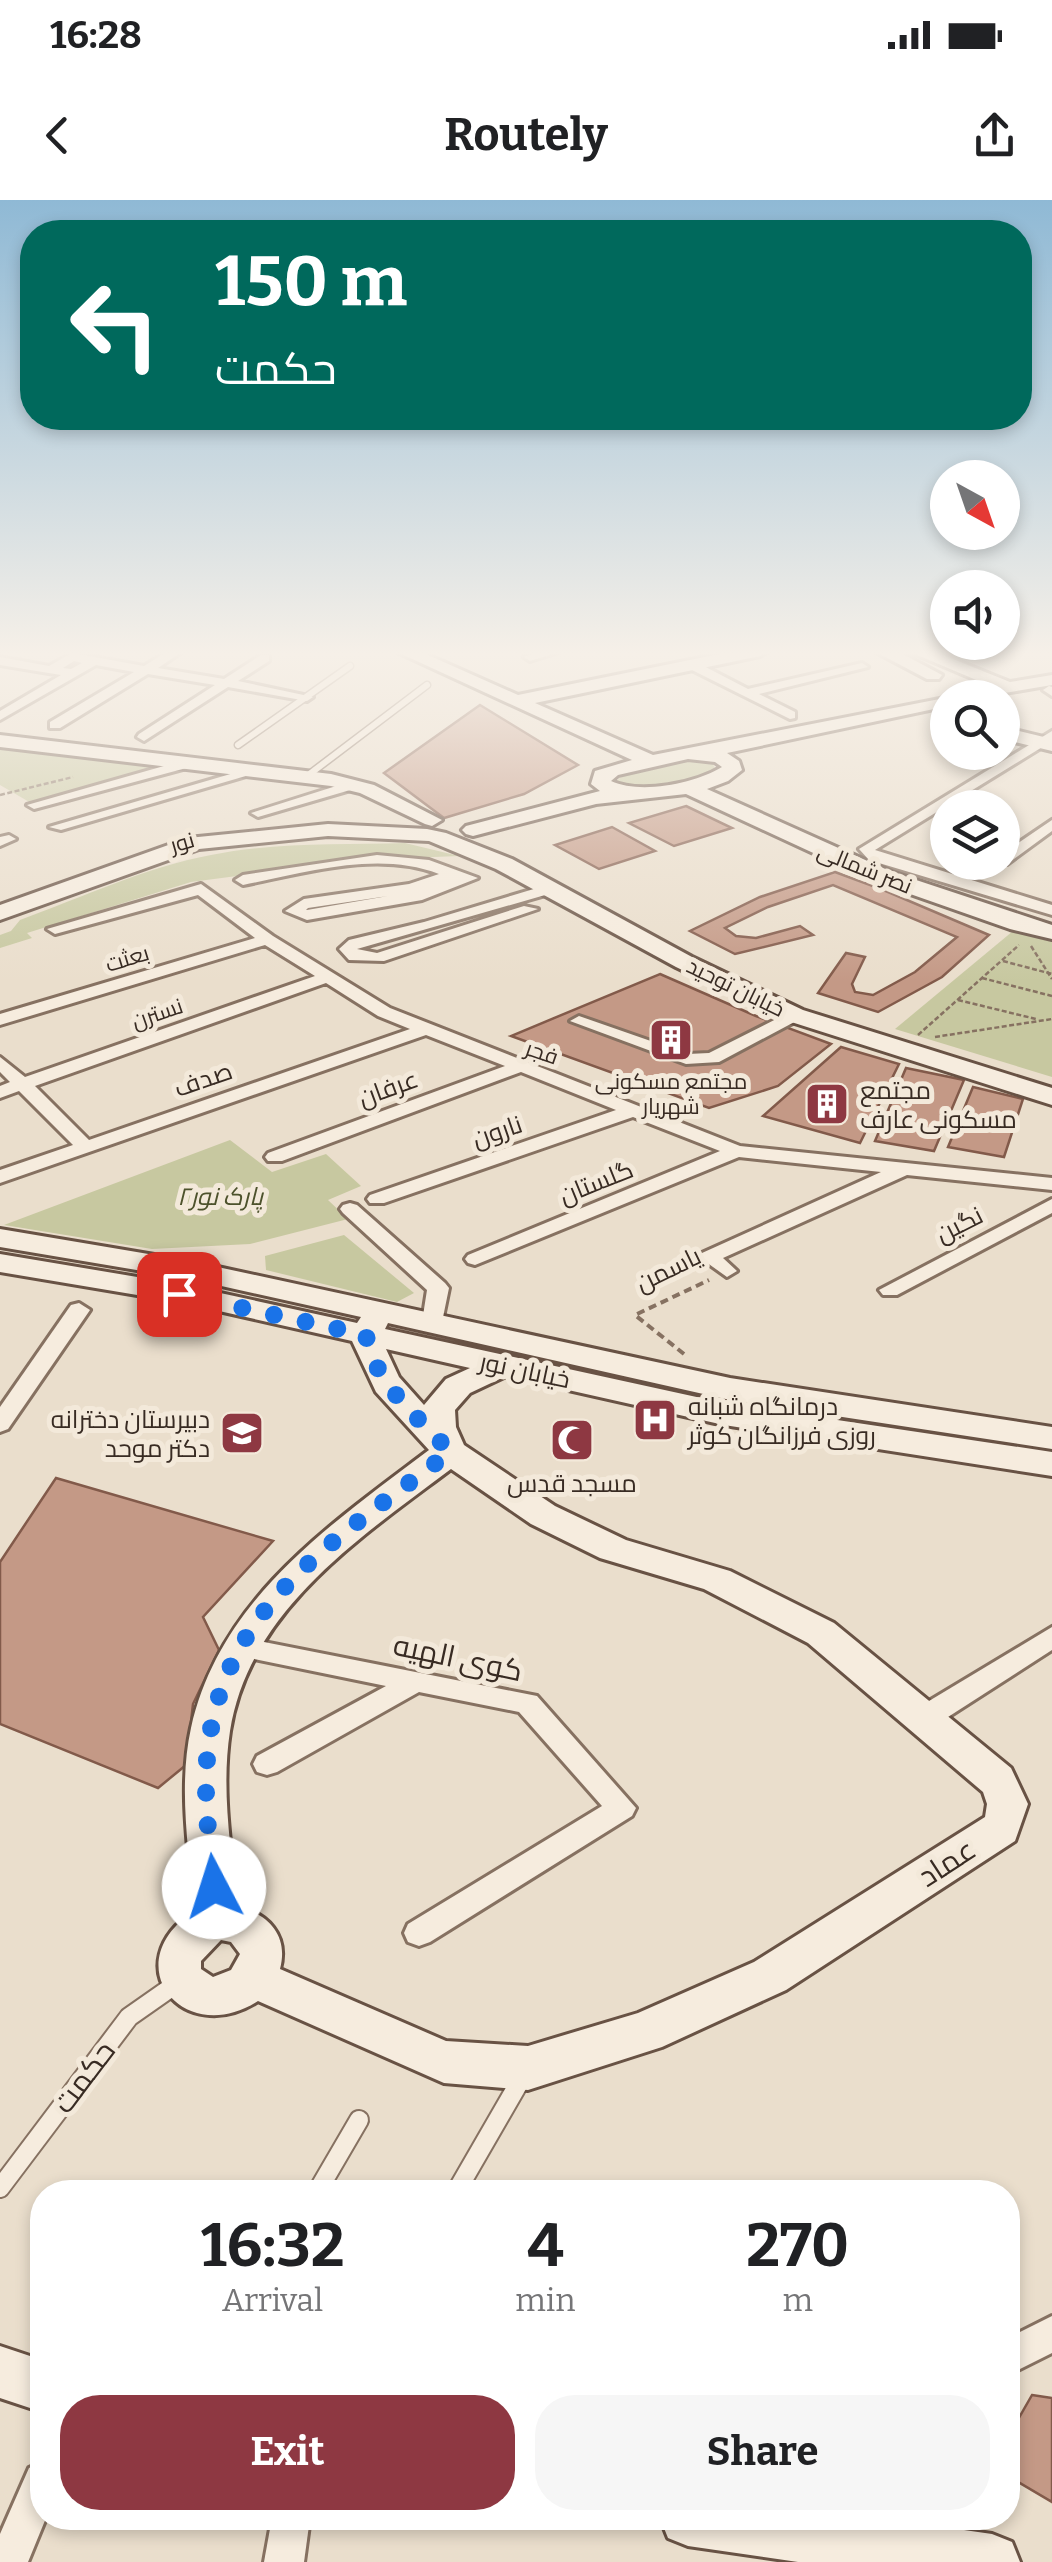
<!DOCTYPE html>
<meta charset="utf-8">
<style>
body{margin:0;font-family:Bitter,Cairo,serif;background:#f6f6f6;color:#202124;height:100vh;display:flex;flex-direction:column;font-size:38px;white-space:nowrap}
*{box-sizing:border-box;margin:0}
p{font-size:32px;color:#757577}
.icon{flex:none;width:55px;height:55px;fill:none;stroke:currentColor;stroke-width:2;stroke-linecap:round;stroke-linejoin:round}
.map{position:relative;flex:1;overflow:hidden}
.panel{position:absolute;left:30px;top:1980px;width:990px;height:350px;display:flex;flex-direction:column;background:#fff;border-radius:40px;box-shadow:0 5px 15px #0003}
.panel>*{flex:none}
.banner{position:absolute;left:20px;top:20px;width:1012px;height:210px;border-radius:40px;box-shadow:0 5px 15px #0003;background:#00695c;color:#fff;overflow:hidden}
.needle{width:65px;rotate:140deg}
.tools{position:absolute;left:930px;top:260px;display:grid;gap:20px}
.tools a{display:grid;place-items:center;width:90px;height:90px;border-radius:50%;background:#fff;box-shadow:0 5px 15px #0003;font-size:50px}
.pin{position:absolute;display:grid;place-items:center;width:85px;height:85px;color:#fff;margin:-42px;border-radius:20px;box-shadow:0 5px 15px #0006}
.me{position:absolute;width:110px;margin:-55px;rotate:355deg;stroke-linejoin:round;filter:drop-shadow(0 0 8px #0008)}
.turn{display:flex;align-items:center;gap:35px;height:210px;padding:0 30px;font-size:45px}
.turn .icon{width:130px;height:130px;stroke-width:2.5}
.turn b{display:block;font-size:70px;line-height:85px}
.eta{display:flex;justify-content:space-evenly;align-items:center;height:170px;text-align:center}
.eta b{font-size:60px;font-weight:700;line-height:70px}
.button{display:flex;gap:20px;margin-top:auto;padding:20px 30px}
.button a{flex:1;height:115px;border-radius:40px;background:#8e3842;color:#fff;font-size:40px;font-weight:700;line-height:115px;text-align:center}
.button a+a{background:#f6f6f6;color:#202124}
.status{display:flex;justify-content:space-between;align-items:center;height:70px;padding:0 50px;background:#fff;direction:ltr}
.status svg{height:28px;fill:currentColor}
header{display:flex;justify-content:space-between;align-items:center;height:130px;padding:0 30px;background:#fff;font-size:45px;font-weight:700}
.map>svg:first-child{display:block}
.green{fill:#c7c8a0}
.building{fill:#c49986;stroke:#825a4a;stroke-width:2.5}
.lines{fill:none;stroke-linecap:round;stroke-linejoin:round}
.lane-far1-casing{stroke:#867161;stroke-width:9}
.lane-casing{stroke:#867161;stroke-width:22}
.street-casing{stroke:#867161;stroke-width:6}
.secondary-casing{stroke:#685244;stroke-width:6}
.path-far1{stroke:#867161;stroke-width:2.5;stroke-dasharray:5 2.5;stroke-linecap:butt}
.path{stroke:#867161;stroke-width:4;stroke-dasharray:8 5;stroke-linecap:butt}
.lane-far1{stroke:#f6ecde;stroke-width:6}
.lane{stroke:#f6ecde;stroke-width:18}
.street{fill:#f6ecde;fill-rule:evenodd}
.secondary{fill:#f6ecde;fill-rule:evenodd}
.route{stroke:#1a73e8;stroke-width:18;stroke-dasharray:0 32.4}
.labels{text-anchor:middle;stroke-width:10;stroke-linejoin:round;paint-order:stroke}
.far-street-label{font-size:22px;fill:#382b23;stroke:#f3e9da}
.far-poi-label{font-size:22px;fill:#382b23;stroke:#f3e9da}
.street-label{font-size:25px;fill:#382b23;stroke:#f3e9da}
.poi-label{font-size:25px;fill:#382b23;stroke:#f3e9da;text-anchor:start}
.park-label{font-size:25px;font-style:italic;fill:#4d522c;stroke:#f3e9da}
.near-street-label{font-size:30px;fill:#382b23;stroke:#f3e9da}
</style>
<div class="status"><b>16:28</b><svg viewBox="0 0 49 12"><path d="M0 12V9h3v3zM5 12V6h3v6zM10 12V3h3v9zM15 12V0h3v12zM26 1h20v11H26zM47 4h2v5h-2z"/></svg></div>
<header><svg class="icon" aria-label="back" viewBox="0 0 24 24"><path d="M15 5l-7 7 7 7"/></svg>Routely<svg class="icon" aria-label="share" viewBox="0 0 24 24"><path d="M12 15V3M7 8l5-5 5 5M5 13v7h14v-7"/></svg></header>
<div class="map">
<svg width="1052" height="2362" viewBox="0 0 1052 2362">
<rect width="100%" height="100%" fill="#eadecc"/>
<g class="green">
<path d="M0,543l152,20 9,5 -130,35 -31,-18z"/>
<path d="M695,558l17,3 3,8c-24,16 -73,28 -99,13 15,-20 55,-21 79,-24z"/>
<path d="M405,643l54,13 -102,4 -166,22 -164,51 5,5 -32,10v-13l11,-4 9,-11c63,-23 126,-53 191,-65 63,-13 130,-10 194,-12z"/>
<path d="M1013,731l39,11v135l-157,-48z"/>
<path d="M230,940l42,32 54,-18 35,32 -33,14 20,19 -98,25 -98,5 -148,-24z"/>
<path d="M344,1035l70,58 -17,9 -131,-32 -1,-14z"/>
</g>
<g class="building">
<path d="M480,505l98,60 -54,29 -80,24 -60,-45z"/>
<path d="M686,606l46,22 -58,18 -45,-23z"/>
<path d="M612,627l43,24 -56,18 -44,-24z"/>
<path d="M835,672l46,17 108,46 -47,42 -64,35 -60,-19 28,-40 19,4 -13,27 3,8 18,3 42,-23 42,-35 -124,-52 -65,22 -43,21 11,8 20,2 44,-12 13,9 -78,19 -45,-23 70,-34z"/>
<path d="M660,774l96,42 75,28 -53,42 -69,22 -198,-72z"/>
<path d="M841,847l58,17 -39,79 -97,-27z"/>
<path d="M906,868l58,12 -30,71 -59,-10z"/>
<path d="M973,887l50,12 -19,58 -56,-10z"/>
<path d="M56,1278l217,63 -70,76 16,33 -26,54 -7,61 -28,23 -158,-64v-162z"/>
<path d="M1032,2195l20,3v104l-44,-26v-39z"/>
</g>
<g class="lines">
<defs>
<g id="lane-far1">
<path d="M238,545l112,-79"/>
<path d="M307,576l120,-91"/>
</g>
<g id="lane">
<path d="M0,1988l129,-171 50,-35"/>
<path d="M317,1992l42,-72"/>
<path d="M456,1992l67,-116"/>
</g>
<g id="street">
<path d="M168,451h15l-25,17 66,11 37,-24h8v6l-31,20 75,16 -6,4 -79,-14 -84,54 -7,-4 2,-3 76,-49 -67,-11 -88,54h-10v-6l84,-50 -38,-7 -96,55v-9l61,-36 -61,-10v-8l49,9 23,-13 72,13zM74,461l8,2 -11,6 -8,-1z"/>
<path d="M540,451h22l-32,10 -6,-4z"/>
<path d="M688,462h8l52,27 114,-26 6,4 -109,27 36,18v6l-5,1 -102,-51z"/>
<path d="M1049,486l3,1v9l-9,-6z"/>
<path d="M1052,531v10l-177,109 177,55v10l-183,-55 -10,-11z"/>
<path d="M185,560l7,4 -2,3 -156,42 -7,-4z"/>
<path d="M251,568l12,3 -202,59 -12,-3z"/>
<path d="M352,581l7,4 -2,3 -99,29 -7,-4z"/>
<path d="M1052,620v11l-45,33h-10l5,-2v-8z"/>
<path d="M9,635l7,4 -16,7v-9z"/>
<path d="M377,655l52,5 49,18 -56,22 -115,20 -22,-9 19,-12 105,-15 30,-10c-62,-24 -134,-1 -196,11l-8,-5 8,-5zM388,696l-81,14h-1l2,-2z"/>
<path d="M201,684l72,52 117,72 350,138 312,32v12l-145,-15 -184,83 14,13 -10,6 -28,-20 3,-4 179,-81 -142,-15 -264,108 -7,-2 -3,-4 3,-4 252,-104 -87,-34 -249,86h-14l-3,-4 3,-4 246,-85 -95,-38 -239,89h-14l-3,-4 3,-4 237,-87 -79,-31 -426,148v-13l73,-25 -54,-54 -19,7v-12l10,-4 -10,-10v-15l25,20 290,-101 -50,-31 -265,80v-11l255,-76 -57,-43 -143,39 -8,-5zM326,783l52,33 32,13 -321,111 -54,-54z"/>
<path d="M547,685l5,2v6l-195,56 20,4 147,-47 14,3 -154,52 -35,-1 -10,-11 10,-9 75,-18z"/>
<path d="M794,810l9,5 -3,4 -81,43 -33,2 -116,-43 9,-5 109,38 21,-1z"/>
<path d="M1052,999v14l-155,82h-14l-4,-5z"/>
<path d="M350,1003l7,2 88,78 4,5 -8,39h-16l-3,-5 5,-32 -84,-77 -3,-4 3,-4z"/>
<path d="M79,1103l11,7 -82,119 -8,3v-25l71,-102z"/>
<path d="M1052,1427v23l-118,76 -10,3 -10,-3 -4,-8 4,-8z"/>
<path d="M239,1437l298,59 99,112 -4,8 -202,126 -11,4 -11,-4 -4,-9 4,-9 194,-118 -83,-94 -100,-20 -142,80 -10,3 -10,-3 -4,-8 4,-8 129,-70 -156,-32 -4,-7 4,-7z"/>
<path d="M1052,2116v37l-44,22v-37z"/>
<path d="M42,2262v56h4l-18,44h-28v-28l29,-66z"/>
<path d="M272,2318h38l-6,44h-40z"/>
</g>
<g id="secondary">
<path d="M395,451h24l99,44 216,-44h35l-9,5 -225,47 118,52 302,-59 -7,2v8l-221,47 12,8 3,9 -14,11 -21,8 185,83 160,53v14l-42,-10 -134,-47 -190,-88 -90,10 -123,32 -7,-2 -4,-4 4,-4 134,-35 -9,-7 4,-13 37,-11zM688,559l27,3 7,5c-26,16 -81,28 -111,14l7,-6z"/>
<path d="M874,451h23l45,24 -3,4h-12z"/>
<path d="M908,451h25l77,31 42,-7v10l-65,11 -9,-5 10,-6z"/>
<path d="M1002,527l50,12v12l-50,-12z"/>
<path d="M0,535l331,39 43,11 68,35 -10,6 -7,-2 -65,-31 -29,-7 -331,-39z"/>
<path d="M328,624l99,5 19,4 66,26 180,98 111,53 249,78v17l-267,-85 -109,-53 -180,-98 -67,-28 -101,-5 -129,13 -199,71v-15l188,-67z"/>
<path d="M0,1029l190,32 540,117 322,49v22l-322,-49 -342,-77 -3,6 339,74 328,49v24l-328,-51 -218,-49 -36,17 -15,17 1,17 8,18 91,61 71,34 104,31 104,52 177,145 17,36 -13,37 -229,149 -124,57 -134,43 -84,-7 -186,-82c-74,48 -144,-37 -64,-90 -5,-60 -16,-124 -3,-183 29,-129 139,-203 238,-278l-53,-58 -24,-51 -173,-39 -179,-30v-18l179,30 178,39 4,-6 -171,-38 -190,-32zM386,1149l84,19 -24,11 -22,26 -25,-28zM451,1269l80,55 69,34 104,31 104,54 175,149 4,12 -2,13 -231,145 -116,51 -110,33 -82,-5 -166,-72c9,-34 -12,-55 -43,-63 -6,-58 -16,-117 -7,-175 19,-121 131,-194 221,-262zM221,1740l10,2 9,12 -9,16 -18,7 -12,-8v-8z"/>
<path d="M0,2146l42,14v52l-42,-14z"/>
<path d="M660,2318h220l112,16 20,8 8,20h-222l-110,-16 -20,-8z"/>
</g>
</defs>
<use href="#lane-far1" class="lane-far1-casing"/>
<use href="#lane" class="lane-casing"/>
<use href="#street" class="street-casing"/>
<use href="#secondary" class="secondary-casing"/>
<g class="path-far1">
<path d="M0,595l73,-18"/>
<path d="M1031,746l21,33"/>
<path d="M1003,761l49,13"/>
<path d="M982,778l70,18"/>
<path d="M958,800l78,19"/>
<path d="M918,835l101,-90"/>
<path d="M935,837l117,-18"/>
</g>
<path class="path" d="M684,1154l-49,-39 74,-35"/>
<use href="#lane-far1" class="lane-far1"/>
<use href="#lane" class="lane"/>
<use href="#street" class="street"/>
<use href="#secondary" class="secondary"/>
</g>
<linearGradient id="sky" x2="0" y2="1"><stop stop-color="#8fb9d5"/><stop offset="0.58" stop-color="#f6f0e8"/><stop offset="1" stop-color="#f6f0e8" stop-opacity="0"/></linearGradient>
<rect width="1052" height="782" fill="url(#sky)"/>
<g class="lines">
<path class="route" d="M179,1094l187,41c9,50 51,80 84,117 -122,94 -245,163 -244,336 0,33 5,67 8,99"/>
</g>
<defs>
<symbol id="building-square" viewBox="-11 -11 22 22"><rect x="-9" y="-9" width="18" height="18" rx="4" fill="#8e3842" stroke="#f3e9da"/><path d="M-4-6H4V6H1V3H-1V6H-4ZM-2.5-4.3h1.7v1.8h-1.7ZM.8-4.3h1.7v1.8H.8ZM-2.5-1h1.7V.8h-1.7ZM.8-1h1.7V.8H.8Z" fill="#fff"/></symbol>
<symbol id="hospital-square" viewBox="-11 -11 22 22"><rect x="-9" y="-9" width="18" height="18" rx="4" fill="#8e3842" stroke="#f3e9da"/><path d="M-5-5h3v3.5h4V-5h3V5h-3V1.5h-4V5h-3Z" fill="#fff"/></symbol>
<symbol id="school-square" viewBox="-11 -11 22 22"><rect x="-9" y="-9" width="18" height="18" rx="4" fill="#8e3842" stroke="#f3e9da"/><path d="M0-5L7-2L0 1L-7-2ZM-4 1L0 2.5L4 1V4Q0 6-4 4Z" fill="#fff"/></symbol>
<symbol id="mosque-square" viewBox="-11 -11 22 22"><rect x="-9" y="-9" width="18" height="18" rx="4" fill="#8e3842" stroke="#f3e9da"/><path d="M3.5-4.9A6 6 0 1 0 3.5 4.9A5 5 0 1 1 3.5-4.9Z" fill="#fff"/></symbol>
</defs>
<g fill-rule="evenodd">
<use href="#building-square" x="646" y="815" width="50" height="50"/>
<use href="#building-square" x="802" y="879" width="50" height="50"/>
<use href="#hospital-square" x="630" y="1195" width="50" height="50"/>
<use href="#school-square" x="217" y="1208" width="50" height="50"/>
<use href="#mosque-square" x="547" y="1215" width="50" height="50"/>
</g>
<g class="labels">
<g class="far-street-label">
<text transform="translate(182 642) rotate(-16)" y="8">نور</text>
<text transform="translate(865 668) rotate(22)" y="8">نصر شمالی</text>
<text transform="translate(127 758) rotate(-17)" y="8">بعثت</text>
<text transform="translate(736 787) rotate(26)" y="8">خیابان توحید</text>
<text transform="translate(157 813) rotate(-19)" y="8">نسترن</text>
<text transform="translate(542 852) rotate(19)" y="8">فجر</text>
</g>
<g class="far-poi-label">
<text x="671" y="889">مجتمع مسکونی<tspan x="671" dy="25">شهریار</tspan></text>
</g>
<g class="street-label">
<text transform="translate(203 879) rotate(-19)" y="9">صدف</text>
<text transform="translate(388 888) rotate(-20)" y="9">عرفان</text>
<text transform="translate(497 931) rotate(-19)" y="9">نارون</text>
<text transform="translate(596 982) rotate(-22)" y="9">گلستان</text>
<text transform="translate(959 1024) rotate(-27)" y="9">نگین</text>
<text transform="translate(668 1069) rotate(-26)" y="9">یاسمن</text>
<text transform="translate(525 1170) rotate(12)" y="9">خیابان نور</text>
</g>
<g class="poi-label">
<text x="860" y="899">مجتمع<tspan x="860" dy="29">مسکونی عارف</tspan></text>
<text x="688" y="1215">درمانگاه شبانه<tspan x="688" dy="29">روزی فرزانگان کوثر</tspan></text>
<text x="210" y="1228" text-anchor="end">دبیرستان دخترانه<tspan x="210" dy="29">دکتر موحد</tspan></text>
<text x="572" y="1292" text-anchor="middle">مسجد قدس</text>
</g>
<g class="park-label">
<text x="220" y="1005">پارک نور۲</text>
</g>
<g class="near-street-label">
<text transform="translate(458 1458) rotate(12)" y="10">کوی الهیه</text>
<text transform="translate(947 1663) rotate(-33)" y="10">عماد</text>
<text transform="translate(84 1877) rotate(-53)" y="10">حکمت</text>
</g>
</g>
</svg>
<div class="tools">
<a><svg class="needle" viewBox="-14 -14 28 28"><path d="M0-13l5 13h-10z" fill="#e53935"/><path d="M0 13l5-13h-10z" fill="#757577"/></svg></a>
<a><svg class="icon" aria-label="sound" viewBox="0 0 24 24"><path d="M4 9h4l5-4v14l-5-4H4zM17 9q2 3 0 6"/></svg></a>
<a><svg class="icon" aria-label="search" viewBox="0 0 24 24"><circle cx="10" cy="10" r="6"/><path d="M15 15l6 6"/></svg></a>
<a><svg class="icon" aria-label="layers" viewBox="0 0 24 24"><path d="M12 4l9 5-9 5-9-5zM3 14l9 5 9-5"/></svg></a>
</div>
<div class="pin" style="left:179px;top:1094px;background:#d93025"><svg class="icon" aria-label="arrive" viewBox="0 0 24 24"><path d="M6 21V4h12l-3 4 3 4H6"/></svg></div>
<svg class="me" style="left:214px;top:1687px" viewBox="-20 -20 40 40"><circle r="19" fill="#fff"/><path d="M0-13L10 11 0 6-10 11z" fill="#1a73e8"/></svg>
<div class="banner">
<div class="turn"><svg class="icon" aria-label="left" viewBox="0 0 24 24"><path d="M17 20v-9H6M10 6l-5 5 5 5"/></svg><div><b>150 m</b>حکمت</div></div>
</div>
<section class="panel">
<div class="eta">
<div><b>16:32</b><p>Arrival</p></div>
<div><b>4</b><p>min</p></div>
<div><b>270</b><p>m</p></div>
</div>
<div class="button"><a>Exit</a><a>Share</a></div>
</section>
</div>
